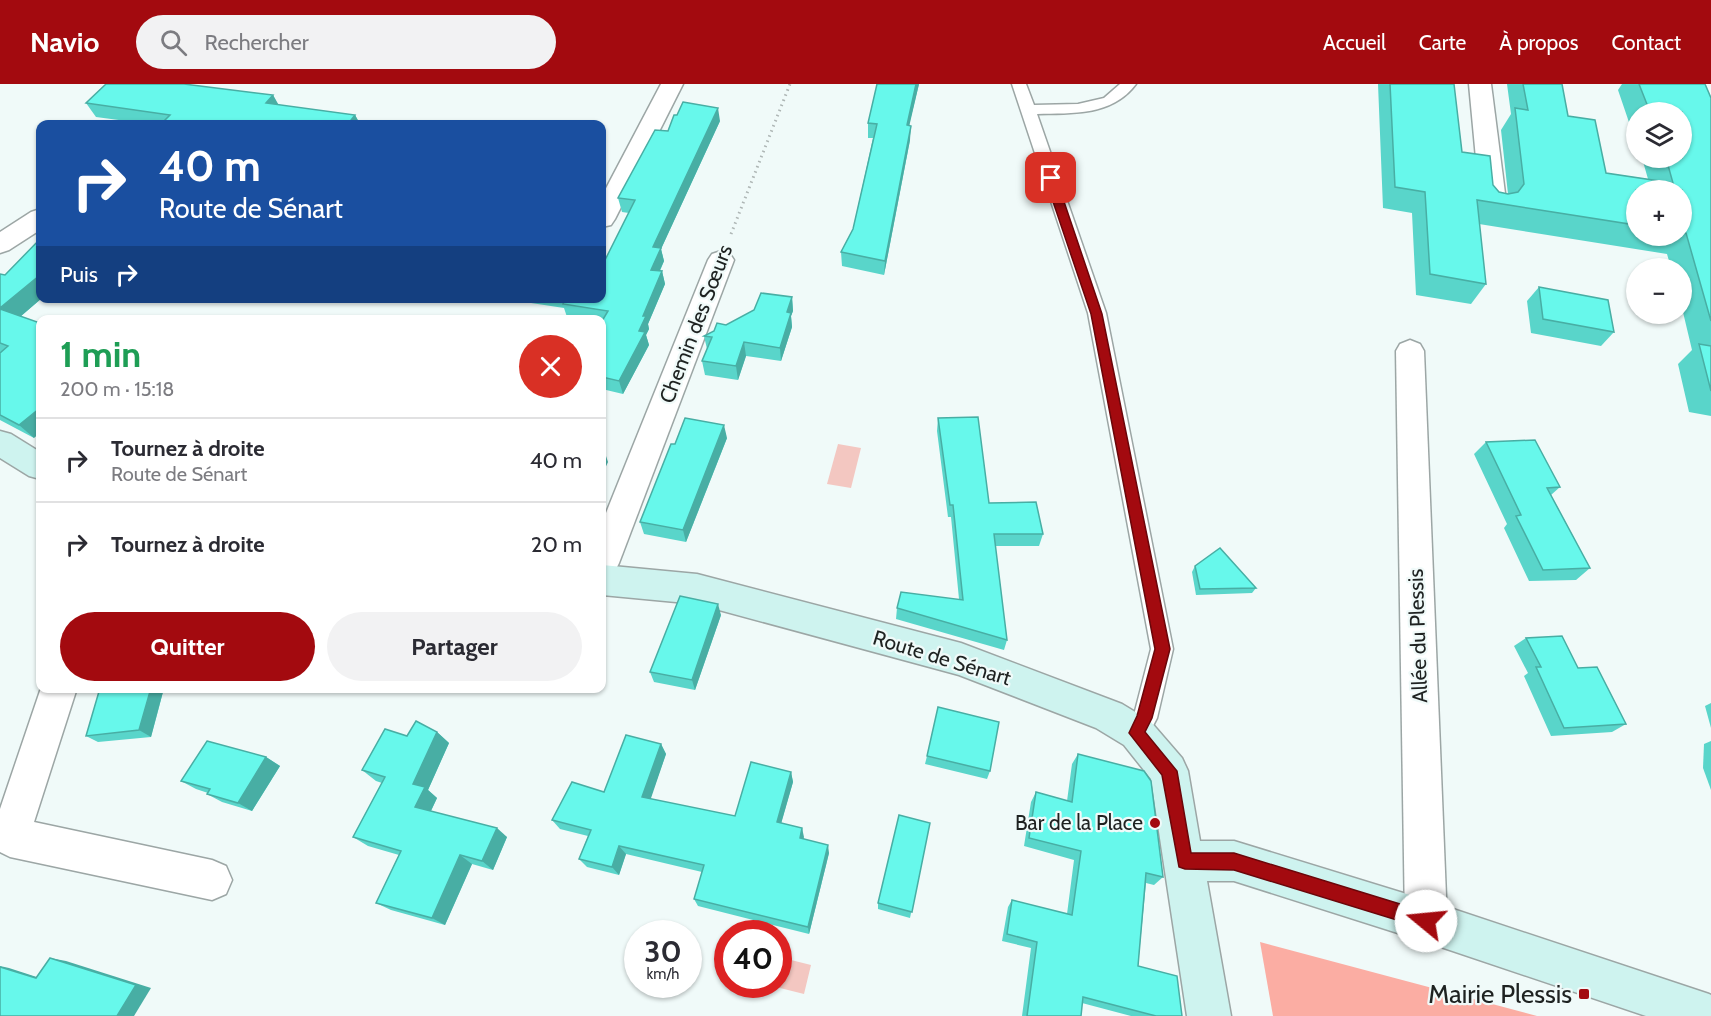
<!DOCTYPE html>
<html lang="fr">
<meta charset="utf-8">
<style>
body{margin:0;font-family:Cabin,sans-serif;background:#f2f2f3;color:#2b2b33;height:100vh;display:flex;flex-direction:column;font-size:22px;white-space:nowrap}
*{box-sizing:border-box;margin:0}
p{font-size:20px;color:#7c7c81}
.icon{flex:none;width:33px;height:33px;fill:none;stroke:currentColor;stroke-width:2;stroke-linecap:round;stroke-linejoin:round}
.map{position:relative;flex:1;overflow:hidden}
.side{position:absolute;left:36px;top:231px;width:570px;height:378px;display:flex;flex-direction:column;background:#fff;border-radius:12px;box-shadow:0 2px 4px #0004}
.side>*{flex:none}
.top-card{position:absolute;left:36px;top:36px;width:570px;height:183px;border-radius:12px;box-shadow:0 2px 4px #0004;background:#1a4fa0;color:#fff;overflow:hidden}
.buttons{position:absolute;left:1626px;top:18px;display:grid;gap:12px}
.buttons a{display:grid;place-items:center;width:66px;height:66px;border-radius:50%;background:#fff;box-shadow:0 2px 4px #0004;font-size:30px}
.speed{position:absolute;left:624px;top:836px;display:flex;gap:12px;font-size:30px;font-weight:700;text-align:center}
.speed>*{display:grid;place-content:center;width:78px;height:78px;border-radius:50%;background:#fff;box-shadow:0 2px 4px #0004;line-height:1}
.speed small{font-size:15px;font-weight:400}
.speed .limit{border:9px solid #d22;background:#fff;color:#111}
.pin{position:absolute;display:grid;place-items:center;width:51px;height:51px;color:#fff;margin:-26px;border-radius:12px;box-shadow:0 3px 9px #0006}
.me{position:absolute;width:66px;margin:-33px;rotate:287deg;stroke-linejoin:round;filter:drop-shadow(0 0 4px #0008)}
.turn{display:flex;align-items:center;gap:21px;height:126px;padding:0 24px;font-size:27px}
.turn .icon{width:78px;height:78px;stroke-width:2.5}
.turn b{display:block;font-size:42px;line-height:51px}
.then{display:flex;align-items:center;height:57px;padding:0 24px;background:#0003;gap:12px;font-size:22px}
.round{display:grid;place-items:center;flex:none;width:63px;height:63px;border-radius:32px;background:#f2f2f3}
.overview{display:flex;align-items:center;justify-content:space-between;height:102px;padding:0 24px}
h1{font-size:36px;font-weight:700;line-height:45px;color:#1e9e55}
.primary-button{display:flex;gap:12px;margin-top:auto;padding:12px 24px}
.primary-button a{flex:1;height:69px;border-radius:36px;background:#a30a0f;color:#fff;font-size:24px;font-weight:700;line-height:69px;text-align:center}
.primary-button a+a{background:#f2f2f3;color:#2b2b33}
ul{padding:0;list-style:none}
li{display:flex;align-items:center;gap:18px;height:84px;padding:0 24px;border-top:2px solid #e1e1e2}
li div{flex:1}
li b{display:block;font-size:22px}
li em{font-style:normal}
header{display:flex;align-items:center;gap:36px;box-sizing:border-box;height:84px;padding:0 30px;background:#a30a0f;color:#fff}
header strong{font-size:28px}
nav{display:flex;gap:33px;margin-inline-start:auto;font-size:21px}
.search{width:420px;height:54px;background:#f2f2f3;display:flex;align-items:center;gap:15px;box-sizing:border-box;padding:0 21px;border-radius:33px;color:#7c7c81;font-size:22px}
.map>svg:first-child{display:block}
.green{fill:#fbada3}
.water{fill:#f3c7c1}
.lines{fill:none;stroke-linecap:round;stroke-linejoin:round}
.lane-casing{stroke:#9ca6a5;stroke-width:3}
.street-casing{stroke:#9ca6a5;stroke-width:3}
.secondary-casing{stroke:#9ca6a5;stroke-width:3}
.path{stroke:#aeb6b5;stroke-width:3;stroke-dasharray:1.5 4;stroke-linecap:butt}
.lane{fill:#fff;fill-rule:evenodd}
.street{fill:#fff;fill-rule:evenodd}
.secondary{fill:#cef3ef;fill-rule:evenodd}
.wall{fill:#59d5ca;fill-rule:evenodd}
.shaded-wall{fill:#48aea4}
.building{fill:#67f8eb;stroke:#48aea4;stroke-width:1.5}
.route{fill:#a30a0f;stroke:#6a060a;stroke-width:1.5}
.poi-dot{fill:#a30a0f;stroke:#f0faf9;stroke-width:2}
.labels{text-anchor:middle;stroke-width:4.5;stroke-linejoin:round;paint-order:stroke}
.street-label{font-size:21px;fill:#1e2221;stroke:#f0faf9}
.poi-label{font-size:21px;fill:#1e2221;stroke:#f0faf9;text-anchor:end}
.near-poi-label{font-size:26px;fill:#1e2221;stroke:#f0faf9;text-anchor:end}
</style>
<header>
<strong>Navio</strong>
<div class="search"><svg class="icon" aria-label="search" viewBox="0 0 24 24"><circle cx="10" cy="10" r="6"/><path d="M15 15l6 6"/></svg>Rechercher</div>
<nav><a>Accueil</a><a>Carte</a><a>À propos</a><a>Contact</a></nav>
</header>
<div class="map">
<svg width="1711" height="932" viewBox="0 0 1711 932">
<rect width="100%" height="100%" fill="#f0faf9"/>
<path class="green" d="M1260,858l277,74h-264z"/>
<g class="water">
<path d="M838,360l23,4 -10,40 -24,-4z"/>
<path d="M779,873l32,8 -7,29 -40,-10h14z"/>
</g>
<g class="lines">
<defs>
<path id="lane" d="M1012,0h14l8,21 44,-1 26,-6 16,-14h16c-24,32 -63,29 -99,30l69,199 67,336 -16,69 -12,23 -8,3 -8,-3 -4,-8 9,-18 17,-66 -63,-336z"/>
<g id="street">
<path d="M661,0h22l-68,135 -4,6 -9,2v-31z"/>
<path d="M1469,0h22l15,117 -4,6 -9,2 -9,-2 -4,-6z"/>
<path d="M40,125v21l-31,20 -9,3v-21l31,-20z"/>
<path d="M721,167l9,3 4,6 -115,303 -5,10 -12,4v-54l106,-263 4,-6z"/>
<path d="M1410,256l10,4 4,7 23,570 -6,15 -15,6 -15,-6 -6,-15 -9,-570 4,-7z"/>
<path d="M41,604h36l-43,134 178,38 14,6 6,14 -6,14 -14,6 -202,-43 -10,-5v-43z"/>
</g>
<g id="secondary">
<path d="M0,347l11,3 29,18v27l-11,-3 -29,-18z"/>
<path d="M602,481l95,9 264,69 161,61 28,17 32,37 6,13 12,70h34l192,59 283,94 2,1v21h-65l-220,-74 -192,-61h-27l24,135h-44l-36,-237 -27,-34 -28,-17 -137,-53 -262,-71 -95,-9z"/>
</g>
</defs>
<use href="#lane" class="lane-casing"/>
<use href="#street" class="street-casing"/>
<use href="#secondary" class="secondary-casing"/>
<path class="path" d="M731,150l59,-150"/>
<use href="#lane" class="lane"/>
<use href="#street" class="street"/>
<use href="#secondary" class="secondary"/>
</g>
<g class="wall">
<path d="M877,0h42l-10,41 1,15 -26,135 -42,-9 -1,-14 12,-23 20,-91h-5v-15z"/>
<path d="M1378,0h76l8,68 37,40 9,2 -7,-64 10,-16 -4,-30h55l6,32 38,57 42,6 -6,-21h40v-46h-46v25v-3h-3l-15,-44 4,-6h83l6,14v318l-22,-4 -11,-48 14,-14 -10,-42v-40h-11l-4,-14 -188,-30 7,60 -15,20 -55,-9 -4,-82 -29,-5zM1636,106h46v46h-46z"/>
<path d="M273,11l5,10 77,10 5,9h-211l-53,-7 -10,-14z"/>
<path d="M720,37l-59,128 3,12 -4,10h2l3,13 -17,40 1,5 -3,6 3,10 -26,49 -21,-5v-69h-19l-16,-3 -3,-9 -66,-10h104l27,-85 -7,-1 -4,-14 50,-67z"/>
<path d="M0,190l5,1 35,23h2l-21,18 13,122 -34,-18z"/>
<path d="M1539,203l75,45 -13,14 -70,-13 -4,-32z"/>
<path d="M792,213l1,14 -2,5 1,11 -11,34 -35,-5 -8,24 -33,-5 -3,-14 5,-12 -3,-13 22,-11z"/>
<path d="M938,334l51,85 54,31 -4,12h-44l12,94 -3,10 -108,-31 1,-11 62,-9 -8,-82h-3l-11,-86z"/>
<path d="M727,354l-41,104 -42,-8 -4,-12 35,-78z"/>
<path d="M1486,358l74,45 -9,8 39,73 -14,12 -47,1 -25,-53 3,-4 -33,-70z"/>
<path d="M1195,482l61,22 -4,5 -56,2 -4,-23z"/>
<path d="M721,531l-26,75 -41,-8 -4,-10z"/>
<path d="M1526,554l52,30 48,56 -14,8 -61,4 -27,-60 4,-3 -14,-27z"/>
<path d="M100,604h64l-13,49 -53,5 -12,-6z"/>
<path d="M1711,619v25l-6,-22z"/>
<path d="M437,648l12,11 -21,47 9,8 -6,13 76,26 -14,33 -21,-6 -27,61 -54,-15 -15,-7 23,-48 -31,-9 -15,-9 29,-54 -6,-2 -14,-11 45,-34z"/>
<path d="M1711,657v49l-8,-22 1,-24z"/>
<path d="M661,660l5,10 -16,45 85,17 56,-44 2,10 -12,41 21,5 1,10 26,15 -20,81 -111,-28 -4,-7 8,-27 -76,-18 -7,21 -32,-8 -8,-8 9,-23 -28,-7 -8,-9 52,-28z"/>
<path d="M1078,670l85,123 -9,8 -8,-2 -8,83 44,50h-51l-49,-13 -1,13h-59l9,-68 -29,-7 6,-34 4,-7 55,14 7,-54 -50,-14 7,-44 5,-10 31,9 5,-37z"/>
<path d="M927,672l63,15 -3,8 -62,-15z"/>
<path d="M266,673l14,9 -28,45 -30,-9 -15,-8 1,-1 -12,-4 -15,-8z"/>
<path d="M930,739l-20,95 -32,-9v-6z"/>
</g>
<g class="shaded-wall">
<path d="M916,0h3l-13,56 1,-15z"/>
<path d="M273,11l8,14 -15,-6z"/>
<path d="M718,24l2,13 -59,128 3,12 -10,22 -3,-13 2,-23z"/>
<path d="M355,31l5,9h-12z"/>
<path d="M911,42l-1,14 -26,135 1,-14z"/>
<path d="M662,187l3,13 -17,40 1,5 -3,6 3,10 -26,49 -4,-13 20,-50 4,-15z"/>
<path d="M40,191v23h2l-29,25 -13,-13v-2z"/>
<path d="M792,213l1,14 -2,5 1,11 -11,34 -1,-13 7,-36z"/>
<path d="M744,258l2,14 -8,24 -2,-14z"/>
<path d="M40,324v25l-6,5 -15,-13z"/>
<path d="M724,341l3,13 -41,104 -3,-12z"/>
<path d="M604,366l4,12 -6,13v-22z"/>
<path d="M718,520l3,11 -26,75 -3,-10z"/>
<path d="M151,604h13l-13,49 -12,-7z"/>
<path d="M437,648l12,11 -21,47 9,8 -9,19 -13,-10 -2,-23z"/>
<path d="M661,660l5,10 -18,53 -6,-10z"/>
<path d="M266,673l14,9 -28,45 -14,-8z"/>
<path d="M791,688l2,10 -14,49 -2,-9z"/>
<path d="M497,744l10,9 -14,33 -11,-9z"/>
<path d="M802,744l2,9 -2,9 -2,-8z"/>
<path d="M828,761l1,8 -20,81 -1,-7z"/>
<path d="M619,762l7,8 -7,21 -7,-8z"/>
<path d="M460,771l12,9 -27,61 -13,-7z"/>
<path d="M50,874l16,3 85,27 -17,28h-17z"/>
<path d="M0,882l9,2 43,14 -16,-4 -36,-11z"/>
</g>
<g class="building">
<path d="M106,0h78l89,11 -7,8 89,12 -7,9h-187l9,-9 -84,-12z"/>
<path d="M877,0h39l-9,41 4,1 -26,135 -44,-9 12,-23 24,-105 -9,-1z"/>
<path d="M1390,0h64l8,68 28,4 3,29 6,7 9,2 10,-2 6,-8 -9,-76 13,2 -5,-26h39l6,32 27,4 11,53 67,10 -7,-25h16v-46h-32l-11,-28h66l6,14v223l-25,-88 -4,-1v-42h-46v35l-159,-25 9,84 -56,-10 -5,-82 -30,-5z"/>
<path d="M683,18l35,6 -65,139 8,1 -10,22 11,1 -19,45h3l-7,15 6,1 -26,49 -17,-4v-56l6,-10 -45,-7 3,-6h36v-32l33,-66 -17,-2 37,-68 13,1 6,-16h3z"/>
<path d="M40,155v36l-40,33v-34l5,1z"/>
<path d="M1539,203l69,13 6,32 -71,-13z"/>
<path d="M761,209l31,4 -5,15 4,1 -11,35 -36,-6 -8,24 -34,-5 10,-24 -8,-1 10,-5 3,-8 9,2 28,-15z"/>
<path d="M0,225l40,14v85l-21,17 -19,-10v-62l8,-7 -8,-3z"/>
<path d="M1699,260l12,2v45z"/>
<path d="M978,333l11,86 47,-1 7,32h-49l13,106 -110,-32 4,-16 62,8 -10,-95h-3l-12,-87z"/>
<path d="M685,334l39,7 -41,105 -43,-8 31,-78h4z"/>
<path d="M1535,356l25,47 -13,1 43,80 -47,2 -27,-54 5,-1 -35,-73z"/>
<path d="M1220,464l36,40 -56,1 -5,-23z"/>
<path d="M680,512l38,8 -26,76 -42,-8z"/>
<path d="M1562,552l16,32 19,-1 29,57 -62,4 -28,-61h5l-15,-29z"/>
<path d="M100,604h51l-12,42 -53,6z"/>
<path d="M938,623l61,15 -9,49 -63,-15z"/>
<path d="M416,637l21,11 -24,52 12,3 -10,20 82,21 -15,33 -22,-6 -28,63 -56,-15 25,-52 -48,-14 32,-60 -23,-7 23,-41 22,7z"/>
<path d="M626,651l35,9 -19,53 93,19 16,-54 40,10 -14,50 25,6 -2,10 28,7 -20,82 -114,-28 10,-34 -85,-19 -7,21 -33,-8 12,-29 -39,-10 20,-38 32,10z"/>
<path d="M207,657l59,16 -28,46 -31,-9 3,-5 -29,-8z"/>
<path d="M1078,670l66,17 7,10 12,96 -17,-4 -8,93 39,10 5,40h-26l-73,-19 -2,19h-54l10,-74 -30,-8 5,-34 60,15 9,-64 -52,-13 7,-46 36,10z"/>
<path d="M899,731l31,8 -18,89 -34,-9z"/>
<path d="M50,874l86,27 -19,31h-117v-49l36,11z"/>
</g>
<path class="route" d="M1051,91l5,3 46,136 68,335 -18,69 -7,14 32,39 14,82h43l192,59 6,3 2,6 -2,6 -6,2 -192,-59 -49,-1 -6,-2 -17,-92 -33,-42 8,-17 18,-67 -64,-335 -46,-136z"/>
<g class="poi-dot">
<circle cx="1155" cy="739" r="6"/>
<rect x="1578" y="904" width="12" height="12" rx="3"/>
</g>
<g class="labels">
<g class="street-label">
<text transform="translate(696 240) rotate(-69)" y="7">Chemin des Sœurs</text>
<text transform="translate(1418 552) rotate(-92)" y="7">Allée du Plessis</text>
<text transform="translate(942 574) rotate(17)" y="7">Route de Sénart</text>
</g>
<g class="poi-label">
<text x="1143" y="746">Bar de la Place</text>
</g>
<g class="near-poi-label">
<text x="1572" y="919">Mairie Plessis</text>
</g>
</g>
</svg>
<div class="buttons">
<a><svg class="icon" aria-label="layers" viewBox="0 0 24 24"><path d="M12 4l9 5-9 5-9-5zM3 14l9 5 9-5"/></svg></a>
<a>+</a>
<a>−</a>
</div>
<div class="speed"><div>30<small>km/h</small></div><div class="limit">40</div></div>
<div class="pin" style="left:1051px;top:94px;background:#d93025"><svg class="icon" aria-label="arrive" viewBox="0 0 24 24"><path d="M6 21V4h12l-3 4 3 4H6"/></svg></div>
<svg class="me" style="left:1426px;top:837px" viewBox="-20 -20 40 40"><circle r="19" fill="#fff"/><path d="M0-13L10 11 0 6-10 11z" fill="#a30a0f"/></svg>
<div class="top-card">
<div class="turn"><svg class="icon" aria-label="right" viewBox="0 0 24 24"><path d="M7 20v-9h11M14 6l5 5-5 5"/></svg><div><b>40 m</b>Route de Sénart</div></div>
<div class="then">Puis<svg class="icon" aria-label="right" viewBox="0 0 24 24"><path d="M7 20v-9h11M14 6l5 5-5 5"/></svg></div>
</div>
<section class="side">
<div class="overview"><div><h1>1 min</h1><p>200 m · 15:18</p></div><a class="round" style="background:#d93025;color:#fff"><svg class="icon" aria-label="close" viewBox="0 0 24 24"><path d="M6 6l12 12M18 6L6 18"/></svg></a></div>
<ul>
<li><svg class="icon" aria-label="right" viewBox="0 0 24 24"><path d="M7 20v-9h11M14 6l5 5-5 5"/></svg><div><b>Tournez à droite</b><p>Route de Sénart</p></div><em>40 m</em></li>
<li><svg class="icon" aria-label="right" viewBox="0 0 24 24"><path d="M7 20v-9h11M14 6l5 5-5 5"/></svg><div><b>Tournez à droite</b></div><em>20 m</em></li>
</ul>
<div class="primary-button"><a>Quitter</a><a>Partager</a></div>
</section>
</div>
